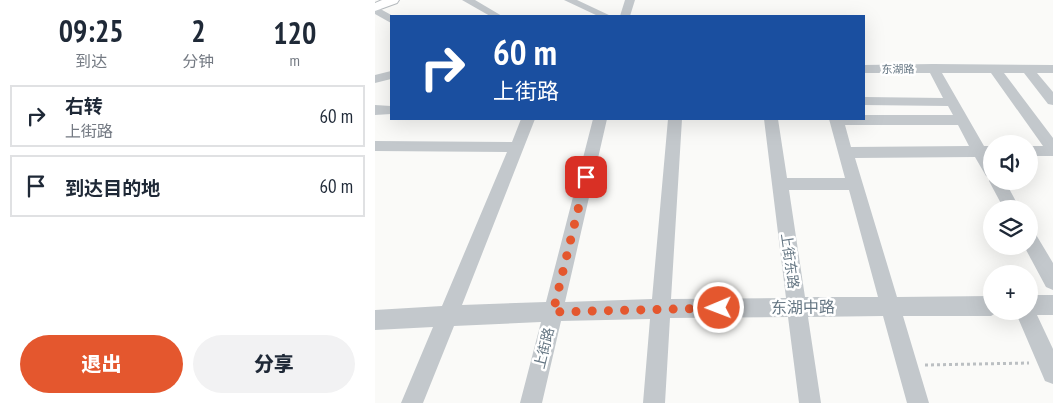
<!DOCTYPE html>
<html lang="zh">
<meta charset="utf-8">
<style>
body{margin:0;font-family:"PT Sans Narrow","Noto Sans SC",sans-serif;background:#f2f2f3;color:#1f2937;height:100vh;display:flex;flex-direction:column;font-size:19px;white-space:nowrap}
*{box-sizing:border-box;margin:0}
p{font-size:16px;color:#747a83}
.icon{flex:none;width:28px;height:28px;fill:none;stroke:currentColor;stroke-width:2;stroke-linecap:round;stroke-linejoin:round}
.map{position:relative;flex:1;overflow:hidden}
.panel{display:flex;flex-direction:column;background:#fff;width:375px}
.panel>*{flex:none}
.guide{position:absolute;left:15px;top:15px;width:475px;height:105px;border-radius:0px;box-shadow:0 5px 20px #0002;background:#1a4fa0;color:#fff;overflow:hidden}
.buttons{position:absolute;left:608px;top:135px;display:grid;gap:10px}
.buttons a{display:grid;place-items:center;width:55px;height:55px;border-radius:50%;background:#fff;box-shadow:0 5px 20px #0002;font-size:25px}
.pin{position:absolute;display:grid;place-items:center;width:42px;height:42px;color:#fff;margin:-21px;border-radius:10px;box-shadow:0 2px 8px #0006}
.me{position:absolute;width:55px;margin:-28px;rotate:269deg;stroke-linejoin:round;filter:drop-shadow(0 0 4px #0008)}
.turn{display:flex;align-items:center;gap:18px;height:105px;padding:0 20px;font-size:22px}
.turn .icon{width:65px;height:65px;stroke-width:2.5}
.turn b{display:block;font-size:35px;line-height:42px}
.eta{display:flex;justify-content:space-evenly;align-items:center;height:85px;text-align:center}
.eta b{font-size:30px;font-weight:800;line-height:35px}
.primary-button{display:flex;gap:10px;margin-top:auto;padding:10px 20px}
.primary-button a{flex:1;height:58px;border-radius:30px;background:#e4572e;color:#fff;font-size:20px;font-weight:800;line-height:58px;text-align:center}
.primary-button a+a{background:#f2f2f3;color:#1f2937}
ul{padding:0;list-style:none}
li{display:flex;align-items:center;gap:15px;height:62px;margin:0 10px 8px;padding:0 10px;border:2px solid #e0e1e3;border-radius:0px}
li div{flex:1}
li b{display:block;font-size:19px}
li em{font-style:normal}
main{display:flex;flex:1;min-height:0}
.map>svg:first-child{display:block}
.lines{fill:none;stroke-linecap:round;stroke-linejoin:round}
.major-casing{stroke:#b5babe;stroke-width:2}
.path{stroke:#bbbfc2;stroke-width:3;stroke-dasharray:3 3;stroke-linecap:butt}
.minor{fill:#c3c8cc;fill-rule:evenodd}
.major{fill:#fff;fill-rule:evenodd}
.route{stroke:#e4572e;stroke-width:9;stroke-dasharray:0 16.2}
.labels{text-anchor:middle;stroke-width:5;stroke-linejoin:round;paint-order:stroke}
.far-street-label{font-size:11px;fill:#657683;stroke:#fff}
.street-label{font-size:14px;fill:#657683;stroke:#fff}
.near-street-label{font-size:16px;fill:#657683;stroke:#fff}
</style>
<main>
<section class="panel">
<div class="eta">
<div><b>09:25</b><p>到达</p></div>
<div><b>2</b><p>分钟</p></div>
<div><b>120</b><p>m</p></div>
</div>
<ul>
<li><svg class="icon" aria-label="right" viewBox="0 0 24 24"><path d="M7 20v-9h11M14 6l5 5-5 5"/></svg><div><b>右转</b><p>上街路</p></div><em>60 m</em></li>
<li><svg class="icon" aria-label="arrive" viewBox="0 0 24 24"><path d="M6 21V4h12l-3 4 3 4H6"/></svg><div><b>到达目的地</b></div><em>60 m</em></li>
</ul>
<div class="primary-button"><a>退出</a><a>分享</a></div>
</section>
<div class="map">
<svg width="678" height="403" viewBox="0 0 678 403">
<rect width="100%" height="100%" fill="#fafaf8"/>
<g class="lines">
<defs>
<path id="major" d="M7,0h17l-2,3 -22,8v-8z"/>
</defs>
<use href="#major" class="major-casing"/>
<path class="path" d="M550,365l104,-2"/>
<g class="minor">
<path d="M87,0h13l27,16h-12z"/>
<path d="M189,0h13l34,16h-13z"/>
<path d="M250,0h10l-5,16h-10z"/>
<path d="M0,6l18,10 -2,7 -16,-9z"/>
<path d="M558,64l120,1v8h-16l16,19v13l-5,-1 -24,-31h-20l49,65v18h-24v-10h14l-52,-73h-49l42,73h7v35h14l15,28h-16l-15,-28 2,-3 -5,-2 -11,-19 -120,1 42,139 94,-1v15h8l-8,5h-88l26,87h-22l-24,-87 -75,1 13,86h-22l-11,-86 -118,1 -5,85h-22l7,-84 -89,2 -19,82h-22l21,-81 -87,4 -31,77h-22l32,-76 -58,3v-20l67,-4 65,-154 -132,-1v-10l137,1 9,-23h14l-73,186 84,-3 47,-183h14l-42,183 87,-3 16,-180h14l-11,180 115,-1 -22,-179h14l9,59h58l-16,-59h35v-4h89l-5,-9 -84,-1v-8l79,1 -13,-25h-66v-8zM470,125h113l11,21 -118,1zM414,190h60l29,107h-73z"/>
<path d="M16,71v8l-16,4v-8z"/>
<path d="M0,105l16,1v8l-16,1z"/>
<path d="M654,230l6,3 18,30v27l-7,-3 -22,-41h5z"/>
<path d="M654,295h24v20h-16l16,34v35l-8,-3 -30,-70h14z"/>
</g>
<use href="#major" class="major"/>
</g>
<g class="lines">
<path class="route" d="M211,177l-33,135 166,-4"/>
</g>
<g class="labels">
<g class="far-street-label">
<text transform="translate(523 69) rotate(-1)" y="4">东湖路</text>
</g>
<g class="street-label">
<text transform="translate(415 261) rotate(82)" y="5">上街东路</text>
<text transform="translate(169 348) rotate(-76)" y="5">上街路</text>
</g>
<g class="near-street-label">
<text transform="translate(428 307) rotate(-1)" y="6">东湖中路</text>
</g>
</g>
</svg>
<div class="buttons">
<a><svg class="icon" aria-label="sound" viewBox="0 0 24 24"><path d="M4 9h4l5-4v14l-5-4H4zM17 9q2 3 0 6"/></svg></a>
<a><svg class="icon" aria-label="layers" viewBox="0 0 24 24"><path d="M12 4l9 5-9 5-9-5zM3 14l9 5 9-5"/></svg></a>
<a>+</a>
</div>
<div class="pin" style="left:211px;top:177px;background:#d93025"><svg class="icon" aria-label="arrive" viewBox="0 0 24 24"><path d="M6 21V4h12l-3 4 3 4H6"/></svg></div>
<svg class="me" style="left:344px;top:308px" viewBox="-20 -20 40 40"><circle r="17" fill="#e4572e" stroke="#fff" stroke-width="3"/><path d="M0-11L8 9 0 5-8 9z" fill="#fff"/></svg>
<div class="guide">
<div class="turn"><svg class="icon" aria-label="right" viewBox="0 0 24 24"><path d="M7 20v-9h11M14 6l5 5-5 5"/></svg><div><b>60 m</b>上街路</div></div>
</div>
</div>
</main>
